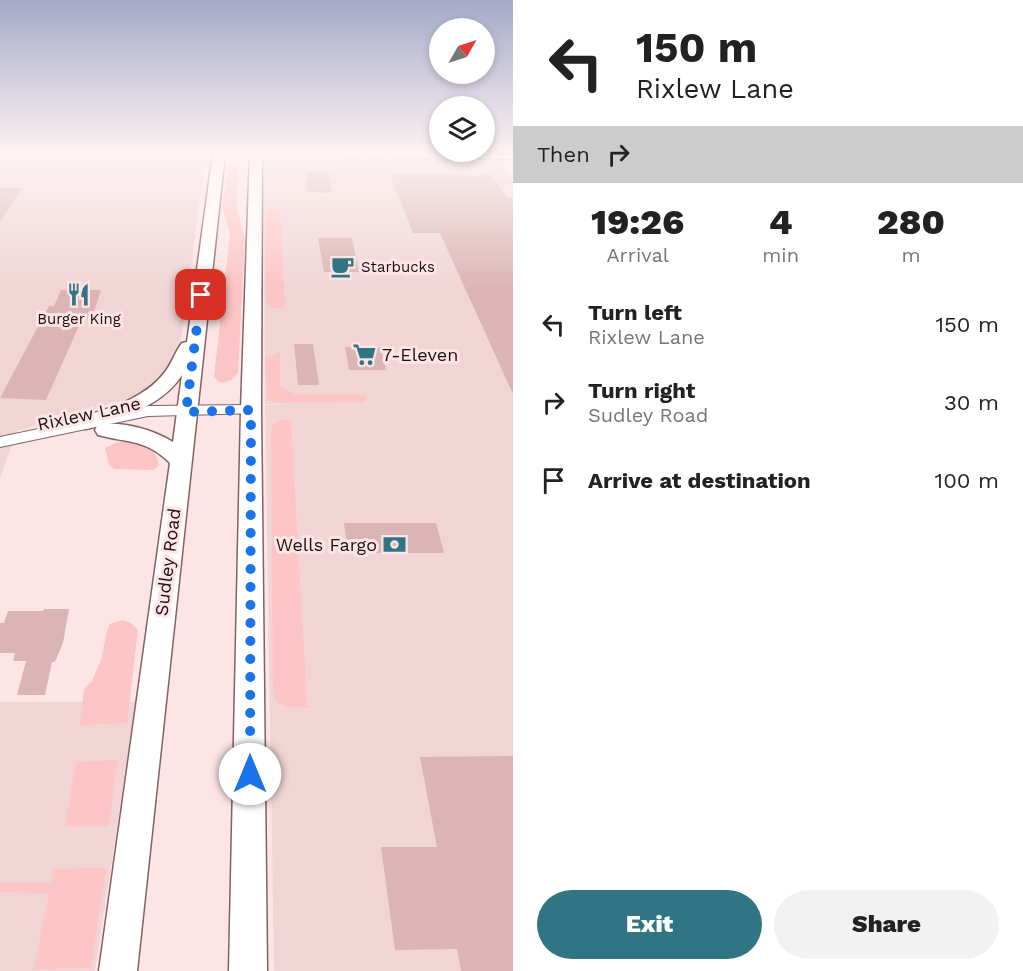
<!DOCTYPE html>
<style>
body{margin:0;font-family:"Work Sans",sans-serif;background:#f2f2f2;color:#222;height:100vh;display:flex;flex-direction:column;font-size:22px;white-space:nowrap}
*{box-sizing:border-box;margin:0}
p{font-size:20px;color:#767676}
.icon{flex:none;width:33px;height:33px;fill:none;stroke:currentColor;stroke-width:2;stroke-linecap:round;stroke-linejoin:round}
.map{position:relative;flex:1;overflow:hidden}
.sheet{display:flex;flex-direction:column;background:#fff;width:510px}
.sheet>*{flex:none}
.hud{background:#fff;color:#222;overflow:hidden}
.needle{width:39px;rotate:51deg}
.controls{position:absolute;left:429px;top:18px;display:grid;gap:12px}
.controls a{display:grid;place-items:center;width:66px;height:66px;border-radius:50%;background:#fff;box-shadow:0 3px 9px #0003;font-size:30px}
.pin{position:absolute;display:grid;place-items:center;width:51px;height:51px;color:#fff;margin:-26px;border-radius:12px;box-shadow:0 3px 9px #0006}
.me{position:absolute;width:66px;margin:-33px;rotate:0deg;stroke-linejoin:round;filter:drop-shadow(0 0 4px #0008)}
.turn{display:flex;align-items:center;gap:21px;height:126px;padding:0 24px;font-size:27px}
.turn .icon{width:78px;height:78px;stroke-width:2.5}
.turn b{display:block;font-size:42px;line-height:51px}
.then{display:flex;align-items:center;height:57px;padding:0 24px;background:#0003;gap:12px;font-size:22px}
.eta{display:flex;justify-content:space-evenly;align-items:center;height:102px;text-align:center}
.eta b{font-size:36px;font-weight:800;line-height:42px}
.action{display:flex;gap:12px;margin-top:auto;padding:12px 24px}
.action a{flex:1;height:69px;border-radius:36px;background:#317585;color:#fff;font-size:24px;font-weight:800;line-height:69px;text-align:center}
.action a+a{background:#f2f2f2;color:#222}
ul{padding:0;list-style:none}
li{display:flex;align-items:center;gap:18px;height:78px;padding:0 24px}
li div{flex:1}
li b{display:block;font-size:22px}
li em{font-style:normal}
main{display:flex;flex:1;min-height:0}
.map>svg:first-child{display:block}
.built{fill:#f1d5d5}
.green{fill:#fdc5c5}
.building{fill:#dbb5b5}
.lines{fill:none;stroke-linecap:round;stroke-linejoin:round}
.minor-casing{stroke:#846262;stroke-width:2}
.tertiary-casing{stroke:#846262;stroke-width:2}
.primary-casing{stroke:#846262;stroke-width:3}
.minor{fill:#fff;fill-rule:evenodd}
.tertiary{fill:#fff;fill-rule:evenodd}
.primary{fill:#fff;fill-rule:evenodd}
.route{stroke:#1a73e8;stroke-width:10;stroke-dasharray:0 18}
.labels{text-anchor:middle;stroke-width:6;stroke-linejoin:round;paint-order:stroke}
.far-poi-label{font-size:15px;fill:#1c0f0f;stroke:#fde5e5;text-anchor:start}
.poi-label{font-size:18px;fill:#1c0f0f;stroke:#fde5e5;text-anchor:start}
.street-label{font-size:18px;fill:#1c0f0f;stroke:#fde5e5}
</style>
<main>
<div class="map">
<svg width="513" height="971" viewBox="0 0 513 971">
<rect width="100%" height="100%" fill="#fde5e5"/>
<g class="built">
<path d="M0,153h206l-26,196 -11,25 -28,21 -124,36 -17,47z"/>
<path d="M279,159h218l16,23v789h-239l-9,-566 22,-1h-22l-1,-172 1,-71z"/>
<path d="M0,702h136l-41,269h-95z"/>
</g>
<g class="green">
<path d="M230,164l8,1 -1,44 8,30 -7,134 -7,7 -10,3 -7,-6 16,-144 -8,-26z"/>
<path d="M273,209h7l5,99h-14l-5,-5 -1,-90z"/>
<path d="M280,352v34l15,8h64l6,2 1,4 -2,2 -87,1 -10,-3 -2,-43z"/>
<path d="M280,420h11l16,284 4,4 -27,-2 -8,-5 -3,-11 -2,-261 2,-5z"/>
<path d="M118,442c18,-1 38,3 41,23l-5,5 -40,-1 -5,-4 -4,-17z"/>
<path d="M123,620l8,3 7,7 -11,93 -47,2 4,-36 8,-8 9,-21 6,-29 3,-7z"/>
<path d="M118,760l-9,66h-44l11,-64z"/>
<path d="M106,868l-15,100 -57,1 15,-76 -49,-1v-9h51l3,-14z"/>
</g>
<g class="building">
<path d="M306,172h23l3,21 -25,-1z"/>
<path d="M390,175h102l16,23h5v196l-73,-161h-27z"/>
<path d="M0,188h22l-22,34z"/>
<path d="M318,238h34l7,34h-35z"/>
<path d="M61,290h40l-10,30 -9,-1 -36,81 -46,-2 49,-92h5z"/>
<path d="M294,344h19l6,41h-21z"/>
<path d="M345,347h36l5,23h-37z"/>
<path d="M344,523h92l8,30h-96z"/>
<path d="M44,609h25l-6,34 -8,19h-3l-7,33h-28l9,-34h-13l2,-8h-15v-30h4l4,-12h35z"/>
<path d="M513,756v215h-52l-4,-22 -62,1 -14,-103h56l-17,-90z"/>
</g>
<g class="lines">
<defs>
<path id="minor" d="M215,153l298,2v4l-295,-2h-3z"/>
<path id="tertiary" d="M251,405l6,2 2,3 -2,3 -109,3 -148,31v-10l148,-31z"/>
<g id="primary">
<path d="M213,153h12l-88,818h-38l71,-508c-24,-24 -42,-20 -72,-28l-3,-5 2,-4 -11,3 -7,-1 -3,-5 3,-5c30,-10 66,-19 86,-46 7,-9 10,-20 17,-29l5,-1zM182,375l-9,67c-19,-12 -48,-20 -70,-18 30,-11 61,-21 79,-49z"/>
<path d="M250,153h12l-1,257 6,561h-38l12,-561z"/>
</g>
</defs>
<use href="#minor" class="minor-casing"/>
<use href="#tertiary" class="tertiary-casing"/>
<use href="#primary" class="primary-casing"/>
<use href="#minor" class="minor"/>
<use href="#tertiary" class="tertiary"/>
<use href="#primary" class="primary"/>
</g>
<linearGradient id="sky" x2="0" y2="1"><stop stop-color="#a5a9c8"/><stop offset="0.53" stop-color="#fef3f3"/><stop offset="1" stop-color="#fef3f3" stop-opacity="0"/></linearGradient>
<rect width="513" height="289" fill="url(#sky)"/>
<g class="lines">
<path class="route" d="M201,295l-15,117 65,-2 -1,364"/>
</g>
<defs>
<symbol id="cafe-bare" viewBox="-9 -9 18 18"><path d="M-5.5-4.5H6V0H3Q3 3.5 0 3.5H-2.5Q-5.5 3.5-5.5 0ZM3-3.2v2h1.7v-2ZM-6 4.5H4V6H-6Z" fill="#317585" stroke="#fde5e5" stroke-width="2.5" paint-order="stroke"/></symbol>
<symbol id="restaurant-bare" viewBox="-9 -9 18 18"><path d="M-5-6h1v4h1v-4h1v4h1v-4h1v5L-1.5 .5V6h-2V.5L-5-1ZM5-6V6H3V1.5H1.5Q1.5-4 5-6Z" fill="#317585" stroke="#fde5e5" stroke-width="2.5" paint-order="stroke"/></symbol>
<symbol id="supermarket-bare" viewBox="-9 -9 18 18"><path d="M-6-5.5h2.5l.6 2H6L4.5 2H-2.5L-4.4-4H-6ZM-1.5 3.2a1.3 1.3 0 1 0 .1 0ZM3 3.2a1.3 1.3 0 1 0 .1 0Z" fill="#317585" stroke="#fde5e5" stroke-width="2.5" paint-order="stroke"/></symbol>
<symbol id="bank-bare" viewBox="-9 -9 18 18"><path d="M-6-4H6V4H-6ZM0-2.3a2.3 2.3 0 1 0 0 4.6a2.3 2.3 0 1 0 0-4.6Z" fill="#317585" stroke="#fde5e5" stroke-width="2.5" paint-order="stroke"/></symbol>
</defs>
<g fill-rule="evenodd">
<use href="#cafe-bare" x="326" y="250" width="33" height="33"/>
<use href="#restaurant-bare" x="62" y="278" width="33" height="33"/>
<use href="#supermarket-bare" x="348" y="338" width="33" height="33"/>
<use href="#bank-bare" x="378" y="528" width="33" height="33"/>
</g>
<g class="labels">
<g class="far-poi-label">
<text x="361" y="272">Starbucks</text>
<text x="79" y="324" text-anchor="middle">Burger King</text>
</g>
<g class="poi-label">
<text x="382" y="361">7-Eleven</text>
<text x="377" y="551" text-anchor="end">Wells Fargo</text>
</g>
<g class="street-label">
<text transform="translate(89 414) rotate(-12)" y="6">Rixlew Lane</text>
<text transform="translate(168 562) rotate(-83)" y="6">Sudley Road</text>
</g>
</g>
</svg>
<div class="controls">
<a><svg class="needle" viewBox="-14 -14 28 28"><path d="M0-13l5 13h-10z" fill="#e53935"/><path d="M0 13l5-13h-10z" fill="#767676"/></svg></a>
<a><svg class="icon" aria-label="layers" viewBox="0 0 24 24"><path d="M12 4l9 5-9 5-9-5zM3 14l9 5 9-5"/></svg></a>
</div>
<div class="pin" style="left:201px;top:295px;background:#d93025"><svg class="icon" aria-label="arrive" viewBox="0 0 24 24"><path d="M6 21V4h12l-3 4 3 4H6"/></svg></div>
<svg class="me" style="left:250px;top:774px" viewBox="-20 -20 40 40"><circle r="19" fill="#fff"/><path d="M0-13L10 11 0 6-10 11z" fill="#1a73e8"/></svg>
</div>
<section class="sheet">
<div class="hud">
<div class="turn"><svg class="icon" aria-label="left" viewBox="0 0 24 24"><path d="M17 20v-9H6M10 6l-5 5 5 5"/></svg><div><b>150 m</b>Rixlew Lane</div></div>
<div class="then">Then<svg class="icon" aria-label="right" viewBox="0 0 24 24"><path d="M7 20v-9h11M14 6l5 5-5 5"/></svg></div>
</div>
<div class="eta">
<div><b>19:26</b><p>Arrival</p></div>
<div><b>4</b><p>min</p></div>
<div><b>280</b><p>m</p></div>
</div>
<ul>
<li><svg class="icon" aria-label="left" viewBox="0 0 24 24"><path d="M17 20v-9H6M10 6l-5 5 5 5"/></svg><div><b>Turn left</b><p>Rixlew Lane</p></div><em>150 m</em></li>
<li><svg class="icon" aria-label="right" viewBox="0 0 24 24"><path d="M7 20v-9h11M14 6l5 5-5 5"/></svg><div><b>Turn right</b><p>Sudley Road</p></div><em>30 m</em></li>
<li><svg class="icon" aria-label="arrive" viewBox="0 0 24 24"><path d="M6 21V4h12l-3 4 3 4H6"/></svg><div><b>Arrive at destination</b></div><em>100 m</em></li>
</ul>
<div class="action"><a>Exit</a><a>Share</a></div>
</section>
</main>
